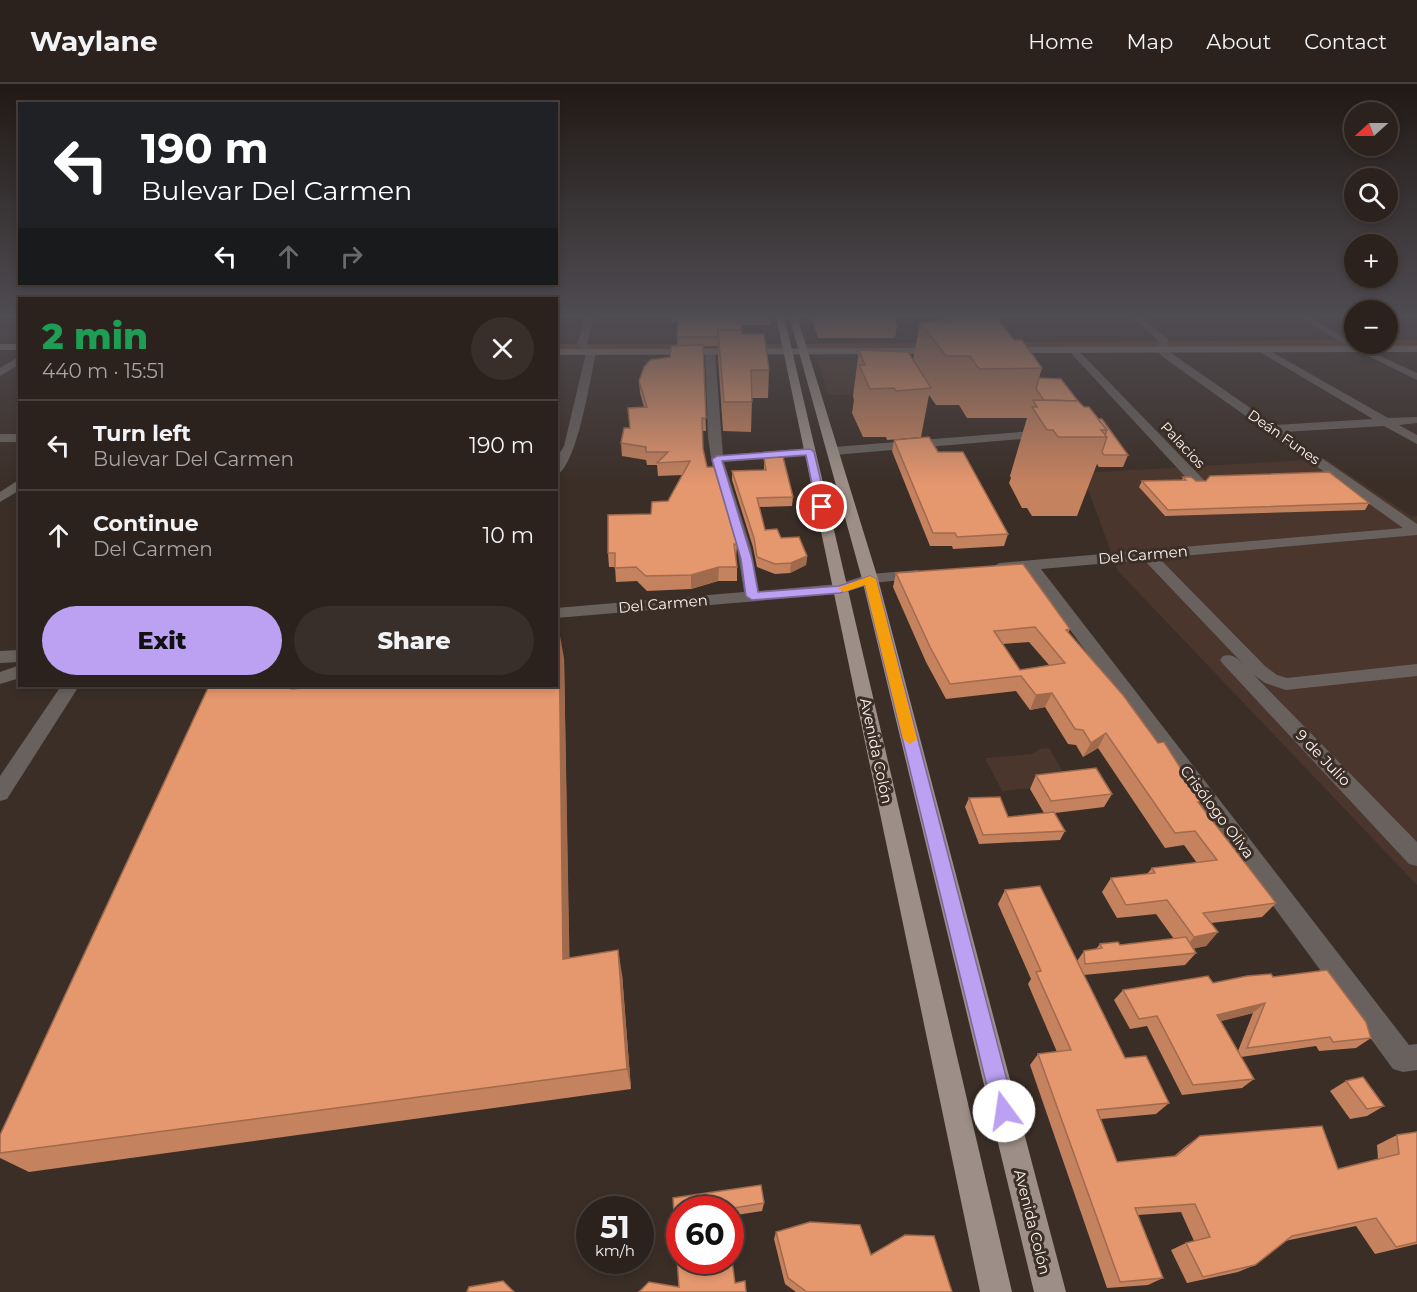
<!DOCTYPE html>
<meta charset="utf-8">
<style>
body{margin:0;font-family:Montserrat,sans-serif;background:#382f2a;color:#f1f3f6;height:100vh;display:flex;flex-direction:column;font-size:22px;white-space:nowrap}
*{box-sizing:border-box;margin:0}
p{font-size:20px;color:#a6a4a4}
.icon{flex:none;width:33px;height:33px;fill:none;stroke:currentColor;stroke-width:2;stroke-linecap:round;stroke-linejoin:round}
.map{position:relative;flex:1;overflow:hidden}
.details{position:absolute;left:18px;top:213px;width:540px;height:390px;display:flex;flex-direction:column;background:#2c221d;border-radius:0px;box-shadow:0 3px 9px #0003,0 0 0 2px #483f3b}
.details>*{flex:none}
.banner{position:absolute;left:18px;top:18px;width:540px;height:183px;border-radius:0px;box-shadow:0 3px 9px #0003,0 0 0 2px #483f3b;background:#202124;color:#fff;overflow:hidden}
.needle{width:39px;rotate:249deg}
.controls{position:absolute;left:1344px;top:18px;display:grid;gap:12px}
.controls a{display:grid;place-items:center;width:54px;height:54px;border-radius:50%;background:#2c221d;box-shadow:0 3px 9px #0003,0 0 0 2px #483f3b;font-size:30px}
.speed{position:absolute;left:576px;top:1112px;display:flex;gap:12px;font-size:30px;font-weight:700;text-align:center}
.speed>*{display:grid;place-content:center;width:78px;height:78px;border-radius:50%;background:#2c221d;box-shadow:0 3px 9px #0003,0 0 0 2px #483f3b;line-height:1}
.speed small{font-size:15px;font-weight:400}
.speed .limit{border:9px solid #d22;background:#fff;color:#111}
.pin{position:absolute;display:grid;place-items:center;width:51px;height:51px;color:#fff;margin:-26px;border:3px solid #fff;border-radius:50%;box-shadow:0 2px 6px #0007}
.me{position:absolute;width:66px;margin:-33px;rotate:346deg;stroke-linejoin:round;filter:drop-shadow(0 0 4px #0008)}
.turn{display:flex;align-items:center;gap:21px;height:126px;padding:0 24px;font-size:27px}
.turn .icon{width:78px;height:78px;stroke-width:2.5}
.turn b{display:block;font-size:42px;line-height:51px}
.lanes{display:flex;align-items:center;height:57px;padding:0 24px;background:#0003;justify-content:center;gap:30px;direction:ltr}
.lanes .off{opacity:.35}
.round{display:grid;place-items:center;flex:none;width:63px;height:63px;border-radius:32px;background:#382f2a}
.summary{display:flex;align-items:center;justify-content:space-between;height:102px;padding:0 24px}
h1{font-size:36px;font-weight:800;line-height:45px;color:#1e9e55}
.primary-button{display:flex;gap:12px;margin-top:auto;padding:12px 24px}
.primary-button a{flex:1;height:69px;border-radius:36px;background:#bca0f2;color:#111;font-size:24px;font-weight:800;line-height:69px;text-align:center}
.primary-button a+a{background:#382f2a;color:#f1f3f6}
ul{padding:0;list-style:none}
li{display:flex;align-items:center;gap:18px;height:90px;padding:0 24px;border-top:2px solid #483f3b}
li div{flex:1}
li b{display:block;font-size:22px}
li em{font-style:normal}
header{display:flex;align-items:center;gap:36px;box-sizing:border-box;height:84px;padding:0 30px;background:#2c221d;border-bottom:2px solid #483f3b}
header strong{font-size:28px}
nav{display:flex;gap:33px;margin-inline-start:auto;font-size:21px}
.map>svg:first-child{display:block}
.built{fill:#4a362c}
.green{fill:#774428}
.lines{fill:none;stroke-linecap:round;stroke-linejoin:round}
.minor{fill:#68615d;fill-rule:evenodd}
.secondary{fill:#867b76;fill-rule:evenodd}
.primary{fill:#9d8f88;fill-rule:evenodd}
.wall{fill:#c5825f;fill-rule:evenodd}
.shaded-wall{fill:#a06a4d}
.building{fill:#e5976e;stroke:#a06a4d;stroke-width:1.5;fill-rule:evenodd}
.route{fill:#bca0f2;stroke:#7a689d;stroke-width:1.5}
.slow{fill:#f59e0b}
.labels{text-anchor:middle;stroke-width:6;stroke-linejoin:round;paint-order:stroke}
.far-street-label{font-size:14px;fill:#fcf3ee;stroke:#3b2e27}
.street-label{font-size:15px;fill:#fcf3ee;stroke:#3b2e27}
</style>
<header>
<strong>Waylane</strong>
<nav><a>Home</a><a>Map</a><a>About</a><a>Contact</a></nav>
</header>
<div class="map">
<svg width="1417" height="1208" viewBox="0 0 1417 1208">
<rect width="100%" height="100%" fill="#3b2e27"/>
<g class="built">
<path d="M898,270l22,40 -91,1 -14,-40z"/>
<path d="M1326,375l86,58 5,-1v369l-299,-314 -36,-98z"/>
<path d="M1049,664l21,36 -68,7 -17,-33 47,-4 8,-5z"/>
</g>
<g class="green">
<path d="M1354,256v4h34v-4h29v9l-613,3 -2,-8z"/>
<path d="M556,260h231l2,8h-232z"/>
</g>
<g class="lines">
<g class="minor">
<path d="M586,232h8l-7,27 9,9c-5,23 -19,116 -40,123v-16l8,-13 22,-93 -9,-9z"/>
<path d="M1131,232h9l28,23 -2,10 5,4 104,72 98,-6 -113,-67v-4l3,-1 125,71 29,-1v6l-18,2 18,10v9l-33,-18 -100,6 133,92v11l-258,23 106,108 12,9 10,3 130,-14v12l-131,14 -21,-7 -11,-8 163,167v24l-8,-2 -186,-200 -3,-4 3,-4c11,-3 16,4 23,11l-102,-107 -103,9 368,476 8,-1v26l-14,2 -10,-3 -367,-499 -27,3 -8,-5 8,-5 404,-35 -240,-171 -7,-7 4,-8z"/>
<path d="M1299,232h10l45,28 63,29v7l-77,-38z"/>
<path d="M1070,264h6l127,131 2,3 -2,3h-10l-123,-133z"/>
<path d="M710,265l5,3 8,103 87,-7 6,4 -6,4 -86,6 27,86 8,43 79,-7 32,-10 48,-4 8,5 -3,3 -51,5 -32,11 -284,24v-10l188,-16 -7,-44 -24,-77 -5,-34 -3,-85z"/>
<path d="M20,272v8l-20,12v-8z"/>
<path d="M1040,338l4,1 3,8 -13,7 -200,17 -6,-4 6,-4 198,-16 3,-2 1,-6z"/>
<rect x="0" y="350" width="20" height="8"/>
<path d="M20,395v11l-20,12v-10z"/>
<path d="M20,566v12l-20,1v-12z"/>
<path d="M20,581v13l-20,6v-12z"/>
<path d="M61,602h18l-72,113 -7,2v-25z"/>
</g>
<g class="secondary">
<rect x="0" y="260" width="20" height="6"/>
<path d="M1417,262v6l-412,1 -5,-3 5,-3z"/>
<path d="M556,265l383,-1 5,3 -5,3 -383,1z"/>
</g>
<g class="primary">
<path d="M776,232h8l228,976h-32z"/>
<path d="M789,232h8l81,263 188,713h-32l-172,-713z"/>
</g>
</g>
<g class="wall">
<path d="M672,232h99l-1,9h-29l1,9 27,36 -1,28h-16l-1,34 -28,-1 -5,-74v-11h-15l3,85h-4l1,18 4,18 30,78 -1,14 1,8v14h-19l-27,8 -44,2 -10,-10 -21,1 -1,-15h-6l-1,-14 43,-39 17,-13 15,-26 -25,1 -1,-11h-10l-1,-5 -24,-4 -1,-13 9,-15 14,-21 -4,-14 -1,-12 31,-24 7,-11 1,-24h-6z"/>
<path d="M811,232h81l5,10 -2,12h-77z"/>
<path d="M943,232l71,24 28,28 -3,10 45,29h5l39,48 -5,12h-24l-2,-3 -20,52h-45l-5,-8h-5l-13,-25 2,-5 -1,-2 17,-58h-60l-8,-13h-23l-7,-10 -8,42 -34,3 -1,-3h-23l-11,-24 2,-13 -1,-4 6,-46 54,10 7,-38h22z"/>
<path d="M894,356l44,12 70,82 -4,12 -51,3 -1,-3h-22l-38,-95z"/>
<path d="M764,374l29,39 -1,9 -33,1 6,23 16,8 26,18 -1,9 -16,8 -15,1 -18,-7 -4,-20 -21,-67v-9l32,-1z"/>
<path d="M1183,393l13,4 173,22 -4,7 -200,6 -26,-29 3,-6 40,-1z"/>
<path d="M896,489l174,56 -2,4 134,169 -2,3 76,98 -14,14 -51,6 7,9 -12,14 -12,2 2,5 -11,12 -101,10 41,83 44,45 -13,11 -55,5 16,43 56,-5 13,-11 14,-10 138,33 40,-10 -1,-14 20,-10 20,-3v112l-42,10 -19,-28 -71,15 -30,24 -17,7 -51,11 -16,-33 15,-7 8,-2 -13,-29 -43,3 25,63 -15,7 -41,3 -77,-223 8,-11 19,-2 -29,-68 3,-5 -33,-75 7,-14 72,71 7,-10 12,-2 4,-5 20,1 54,-6 -18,-25 -39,4 -15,-26 9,-14 36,-4 5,-6 45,-5 -13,-18 -19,3 -67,-100 -15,9 -7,-12 -8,-1 -23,-37 -15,3 -14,-19 -70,8 -20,-37 -33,-75zM1029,558l20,23 -29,5 -17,-26z"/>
<path d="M564,574l5,300 53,16 9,115 -602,83 -29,-14v-23l310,-448 246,-1z"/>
<path d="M1036,691l76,19 -8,13 -49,6 10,18 -5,9 -81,4 -14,-37 4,-9 39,19 36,-4 -14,-24z"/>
<path d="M1273,893l98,61 -15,10 -37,3 -3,-5 -75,11 13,22 -12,9 -60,7 -35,-69 -17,3 -16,-29 9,-10 90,-7zM1253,929l-15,38 -17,-30z"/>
<path d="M1346,997l38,25 -17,10 -17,3 -20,-28z"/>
<path d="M673,1114l91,5 -2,8 -32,5v-7h-50l55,74 -56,4z"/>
<path d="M776,1148l95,23 81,37h-156l-11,-8 -11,-45z"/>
</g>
<g class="shaded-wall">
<path d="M807,472l-1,9 -16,8 1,-10z"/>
<path d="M719,483l-1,14 -27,8v-14z"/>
<path d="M559,547l5,27 6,324 -7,-23z"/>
<path d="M294,602h15l4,8 -21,-5z"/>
<path d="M1052,609l-7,14 -15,3 6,-15z"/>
<path d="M1106,649l-8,15 -15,9 8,-14z"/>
<path d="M1218,848l-12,14 -23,5 11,-14z"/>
<path d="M618,866l4,24 9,115 -4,-20z"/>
<path d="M1265,919l-12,10 -47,12 11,-10z"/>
</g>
<g class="building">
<path d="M678,232h63v14h-23v7h-41z"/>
<path d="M816,232h76l5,10h-78z"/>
<path d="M944,232h51l19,24h8l20,28 -63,1 -9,-13h-24l-26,-34h28z"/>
<path d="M718,246h24v4h22l5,36h-18l1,32h-28z"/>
<path d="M703,261l3,73h-4l1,31 4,18h7l23,78 -3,-1 3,23h-18l-28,8 -45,1 -10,-9 -21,1v-15h-7v-38l43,-1 1,-12 16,-1 22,-40 -33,2 11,-11h-22v-5l-25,-4 3,-15h6l-2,-20 19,-1 -8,-26 5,-14 6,-7 20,-3 1,-11z"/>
<path d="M859,266l49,2 23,36 -35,3 -2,-3 -24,1 -11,-24h6z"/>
<path d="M1039,294l22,1 17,22 -34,-1 -8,-11z"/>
<path d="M1033,316l45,1 6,6h5l18,23h-6l6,7h-49l-5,-7h-6l-15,-23h5z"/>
<path d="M1098,335h4l26,36h-24l-2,-3 5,-15 -2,-2 2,-5z"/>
<path d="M929,353l9,15h25l45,82 -51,3 -2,-4h-22l-39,-93z"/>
<path d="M783,373l10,40 -36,1 8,32 12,-1 4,9 18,-1 8,19 -16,7 -16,1 -18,-7 -3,-19 -22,-67 34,-1 -2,-12z"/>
<path d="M1329,388l40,31 -201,7 -26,-29 44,-1 -3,-3h8l5,4h10l4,-5z"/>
<path d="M1023,480l47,65 -4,1 57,65 35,48 6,-1 38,60h-4l78,101 -73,10 15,19 -24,5 -27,-37 -41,5 -15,-27 44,-5 -3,-5 65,-8 -22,-29 -20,2 -69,-100 -15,10 -8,-13 -8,-1 -23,-36 -16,2 -15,-19 -71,8 -20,-37 -34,-74zM1035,543l30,36 -45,7 -26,-39z"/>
<path d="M559,547l4,328 55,-9 9,119 -627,84v-18l209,-449h85l-2,3 38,-3h226v-54z"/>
<path d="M1096,684l16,26 -61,7 -15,-26z"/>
<path d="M1000,713l8,20 46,-5 11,19 -82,4 -14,-37z"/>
<path d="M1040,802l85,172 21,-2 23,47 -72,7 20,52 59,-6 24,-20 122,-10 16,43 61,-15 -2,-19 20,-3v110l-21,5 -20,-29 -84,18 -37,29 -52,12 -17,-34 24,-6 -15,-33 -60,4 28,70 -43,4 -82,-228 33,-4 -35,-78 5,-1 -36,-81z"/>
<path d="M1186,853l10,16 -111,11 -1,-13 18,-3 -2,-4 18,-2 2,3z"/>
<path d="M1327,886l39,52 5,16 -38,4 -3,-5 -83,11 18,-45 -48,12 37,64 -61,6 -36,-69 -18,3 -16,-29 85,-14 5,7 34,-7 24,-2 2,3z"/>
<path d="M1363,993l21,29 -17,3 -21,-28z"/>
<path d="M761,1101l3,18 -36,6h-48v51h50v-14l5,37 10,-2 1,11h-107l10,-10 30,5 -6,-89z"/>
<path d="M810,1138l50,3 11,30 34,-20 29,1 18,56h-145l-19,-14 -12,-46z"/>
<path d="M503,1197l11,11h-47l2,-5z"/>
</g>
<linearGradient id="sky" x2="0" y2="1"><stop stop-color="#201915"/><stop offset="0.58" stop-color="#4f4c52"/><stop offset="1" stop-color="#4f4c52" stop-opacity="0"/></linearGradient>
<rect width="1417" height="401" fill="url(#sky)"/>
<path class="route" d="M810,365l4,3 13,55 -5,4 -5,-4 -11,-52 -84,6 30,98 6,33 81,-6 31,-10 6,3 139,532 -4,8 -7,3 -8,-3 -3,-8 -128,-526 -25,8 -88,7 -6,-4 -5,-37 -29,-100 5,-3z"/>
<path class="slow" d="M870,492l6,3 41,160 -7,5 -7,-5 -38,-154 -21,7 -6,-4z"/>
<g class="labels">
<g class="far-street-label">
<text transform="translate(1284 353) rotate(35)" y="5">Deán Funes</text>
<text transform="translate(1183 361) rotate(47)" y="5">Palacios</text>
</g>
<g class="street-label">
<text transform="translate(1143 471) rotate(-5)" y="5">Del Carmen</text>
<text transform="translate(663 520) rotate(-5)" y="5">Del Carmen</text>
<text transform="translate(876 667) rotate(78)" y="5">Avenida Colón</text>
<text transform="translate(1323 674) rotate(46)" y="5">9 de Julio</text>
<text transform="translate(1217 728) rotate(53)" y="5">Crisólogo Oliva</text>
<text transform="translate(1032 1138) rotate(76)" y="5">Avenida Colón</text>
</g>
</g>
</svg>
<div class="controls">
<a><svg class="needle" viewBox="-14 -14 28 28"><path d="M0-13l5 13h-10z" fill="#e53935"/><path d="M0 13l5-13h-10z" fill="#a6a4a4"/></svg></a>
<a><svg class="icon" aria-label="search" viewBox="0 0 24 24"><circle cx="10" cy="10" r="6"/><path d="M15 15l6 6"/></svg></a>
<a>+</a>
<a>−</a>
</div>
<div class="speed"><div>51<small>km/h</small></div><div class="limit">60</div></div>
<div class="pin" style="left:822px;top:423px;background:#d93025"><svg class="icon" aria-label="arrive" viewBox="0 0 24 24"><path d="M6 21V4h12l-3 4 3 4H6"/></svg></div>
<svg class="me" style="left:1004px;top:1027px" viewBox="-20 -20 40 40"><circle r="19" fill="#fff"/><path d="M0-13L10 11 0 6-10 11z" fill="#bca0f2"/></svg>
<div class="banner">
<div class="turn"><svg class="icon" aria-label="left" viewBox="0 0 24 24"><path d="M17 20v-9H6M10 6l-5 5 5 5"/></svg><div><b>190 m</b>Bulevar Del Carmen</div></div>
<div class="lanes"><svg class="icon" aria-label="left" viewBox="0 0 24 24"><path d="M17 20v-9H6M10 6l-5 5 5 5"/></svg><svg class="icon off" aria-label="ahead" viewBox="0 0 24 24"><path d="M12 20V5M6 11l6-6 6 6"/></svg><svg class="icon off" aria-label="right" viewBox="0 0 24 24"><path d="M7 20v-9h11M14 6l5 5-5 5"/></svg></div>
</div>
<section class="details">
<div class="summary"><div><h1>2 min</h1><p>440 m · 15:51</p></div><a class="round"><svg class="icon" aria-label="close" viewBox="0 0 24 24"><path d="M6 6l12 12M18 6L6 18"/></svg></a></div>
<ul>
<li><svg class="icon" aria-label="left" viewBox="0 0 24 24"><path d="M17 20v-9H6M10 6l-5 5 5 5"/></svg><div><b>Turn left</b><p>Bulevar Del Carmen</p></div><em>190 m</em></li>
<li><svg class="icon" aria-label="ahead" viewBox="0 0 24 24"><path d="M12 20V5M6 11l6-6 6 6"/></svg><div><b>Continue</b><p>Del Carmen</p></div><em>10 m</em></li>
</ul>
<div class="primary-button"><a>Exit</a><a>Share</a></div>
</section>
</div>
